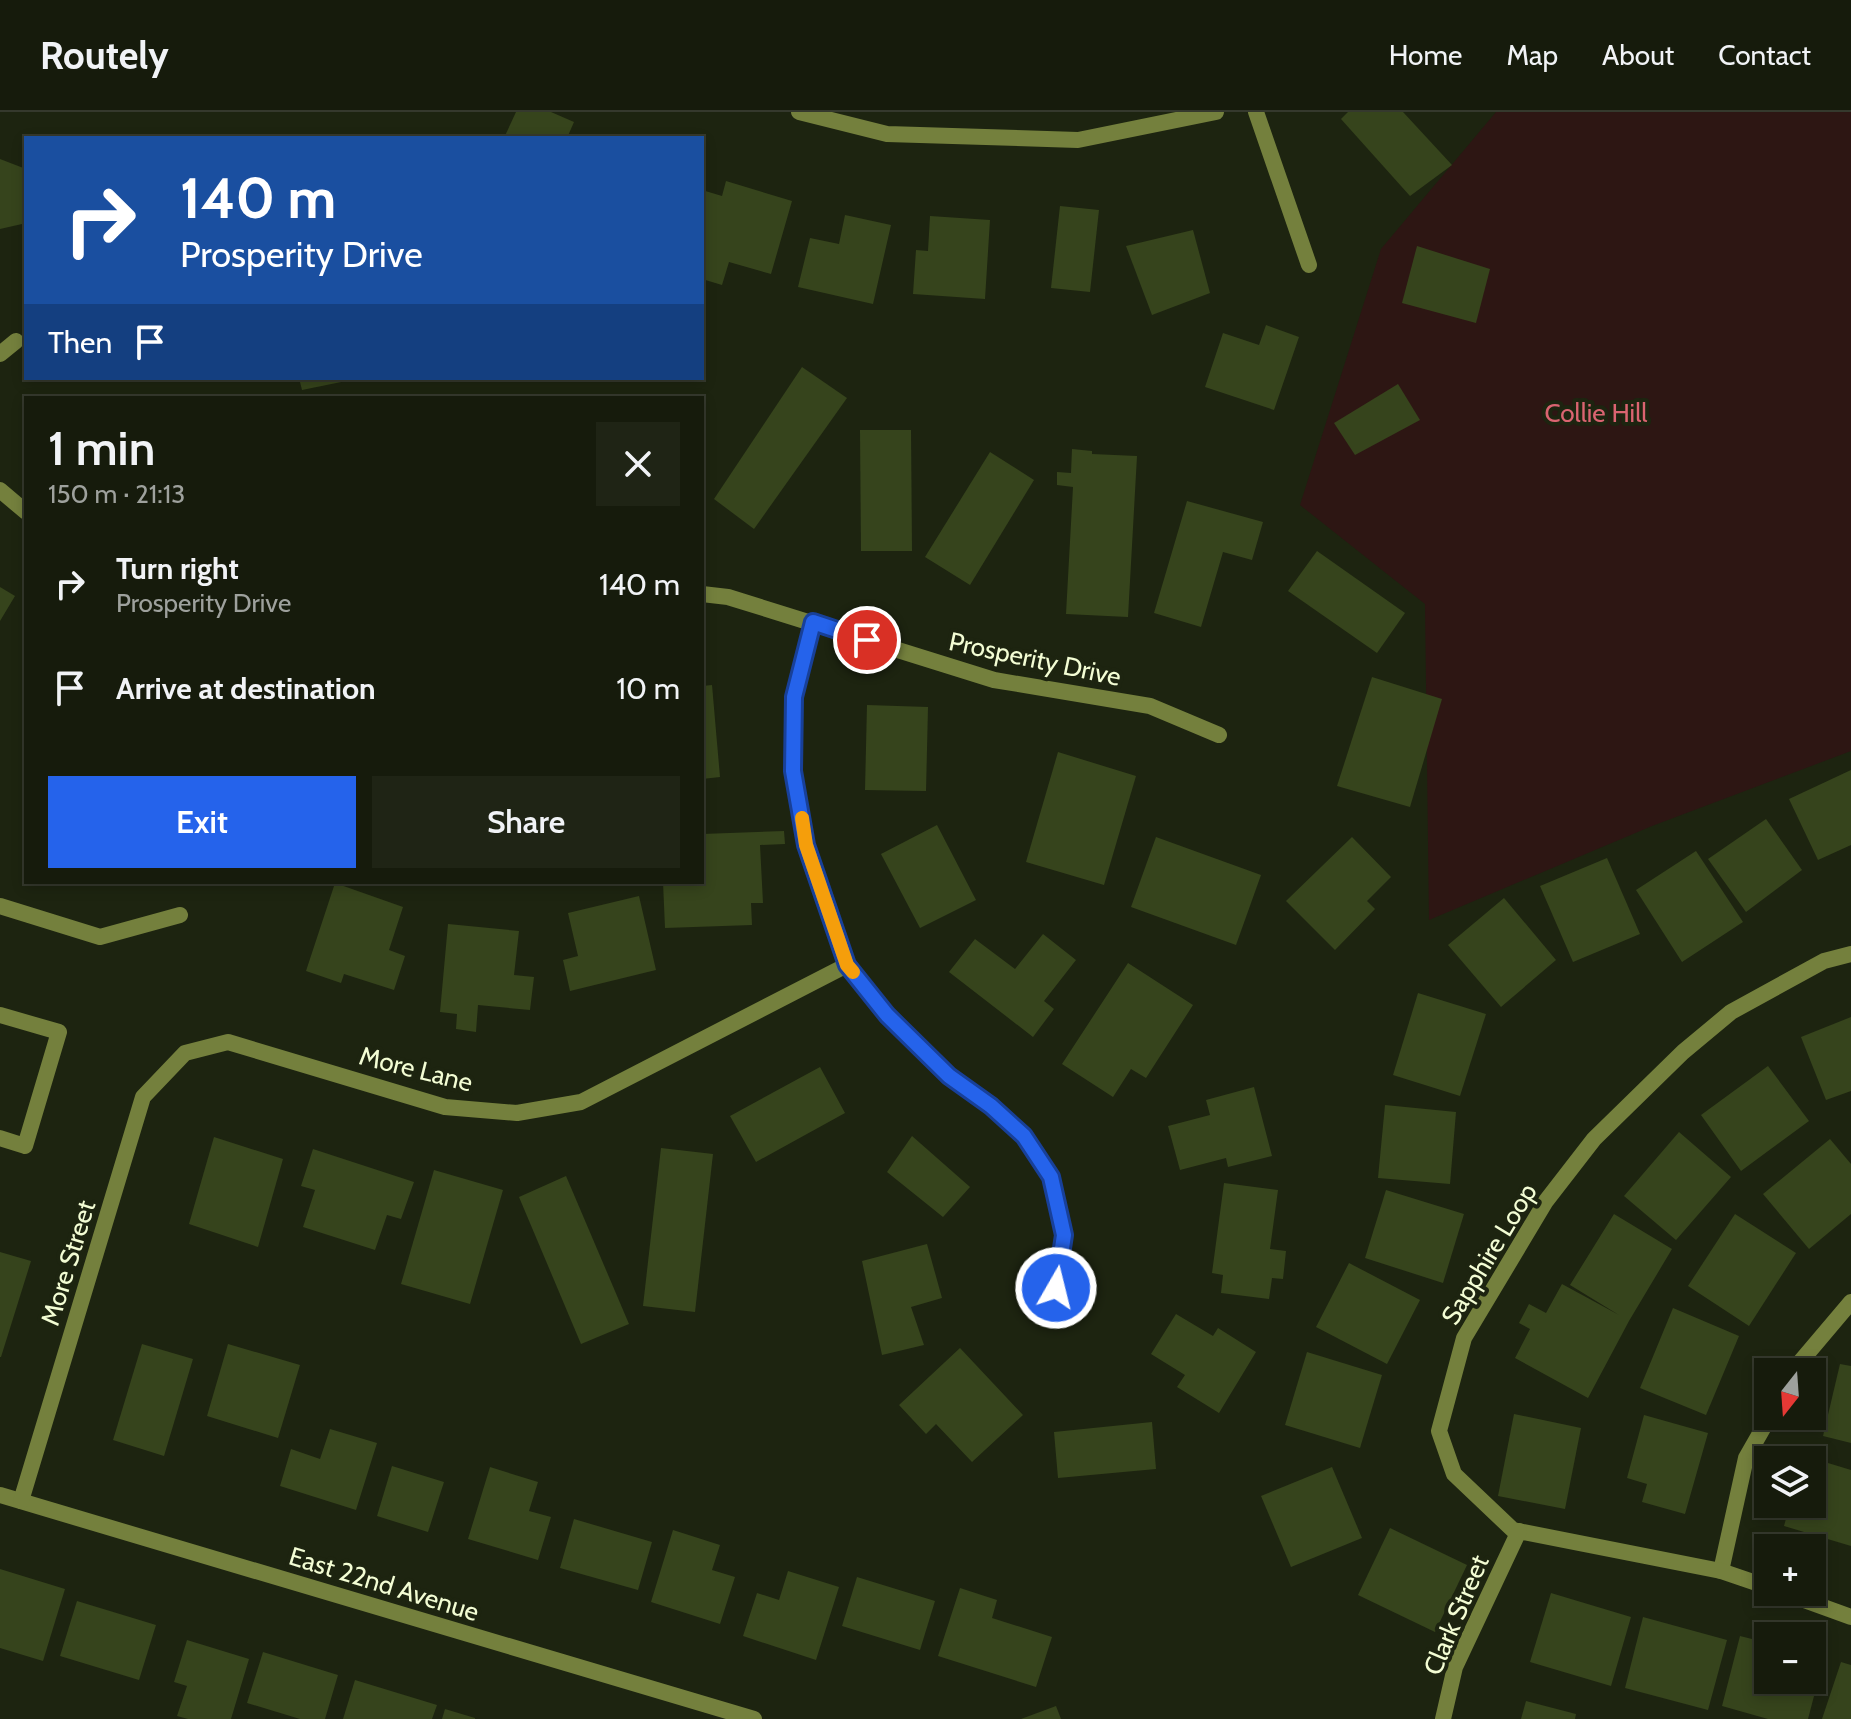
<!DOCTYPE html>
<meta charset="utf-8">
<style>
body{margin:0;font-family:Cabin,sans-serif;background:#1f2415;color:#f1f3f6;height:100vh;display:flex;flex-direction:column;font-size:30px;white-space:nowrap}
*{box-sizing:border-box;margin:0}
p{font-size:26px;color:#9ea19d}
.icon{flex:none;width:44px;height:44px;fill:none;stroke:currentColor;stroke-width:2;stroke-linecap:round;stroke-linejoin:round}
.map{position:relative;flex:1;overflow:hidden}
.sheet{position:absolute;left:24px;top:284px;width:680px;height:488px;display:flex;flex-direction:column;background:#161b0c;border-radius:0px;box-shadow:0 4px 12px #0003,0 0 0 2px #35392d}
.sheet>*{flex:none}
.banner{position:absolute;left:24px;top:24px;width:680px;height:244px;border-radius:0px;box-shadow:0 4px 12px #0003,0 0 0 2px #35392d;background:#1a4fa0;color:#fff;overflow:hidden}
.needle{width:52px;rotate:197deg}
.controls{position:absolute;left:1754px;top:1246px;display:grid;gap:16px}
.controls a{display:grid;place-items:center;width:72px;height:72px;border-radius:0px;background:#161b0c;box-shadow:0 4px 12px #0003,0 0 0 2px #35392d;font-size:40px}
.pin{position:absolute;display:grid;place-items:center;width:68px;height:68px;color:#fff;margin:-34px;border:4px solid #fff;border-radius:50%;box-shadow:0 2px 8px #0007}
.me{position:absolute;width:88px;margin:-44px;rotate:8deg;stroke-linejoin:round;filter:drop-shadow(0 0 6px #0008)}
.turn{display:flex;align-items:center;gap:28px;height:168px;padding:0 24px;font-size:36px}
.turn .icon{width:104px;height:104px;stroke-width:2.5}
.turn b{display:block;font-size:56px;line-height:68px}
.then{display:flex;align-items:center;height:76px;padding:0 24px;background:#0003;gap:16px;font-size:30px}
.round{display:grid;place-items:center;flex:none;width:84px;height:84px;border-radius:0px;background:#1f2415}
.overview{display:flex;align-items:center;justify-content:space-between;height:136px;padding:0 24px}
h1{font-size:48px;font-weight:600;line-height:60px}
.cta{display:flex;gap:16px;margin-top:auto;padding:16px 24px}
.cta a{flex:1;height:92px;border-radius:0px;background:#2563eb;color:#fff;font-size:32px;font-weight:600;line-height:92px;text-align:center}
.cta a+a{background:#1f2415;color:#f1f3f6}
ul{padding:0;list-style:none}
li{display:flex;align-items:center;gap:24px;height:104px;padding:0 24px}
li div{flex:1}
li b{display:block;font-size:30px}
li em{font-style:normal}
header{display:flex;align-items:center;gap:48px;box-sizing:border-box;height:112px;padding:0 40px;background:#161b0c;border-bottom:2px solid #35392d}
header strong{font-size:38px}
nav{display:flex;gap:44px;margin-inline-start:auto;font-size:28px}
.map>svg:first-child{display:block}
.green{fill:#2d1613}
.building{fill:#36441c}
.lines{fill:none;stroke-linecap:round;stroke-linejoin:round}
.service{stroke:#74803d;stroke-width:16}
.minor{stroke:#74803d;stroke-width:16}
.route-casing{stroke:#184099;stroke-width:20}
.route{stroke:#2563eb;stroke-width:14}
.slow{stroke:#f59e0b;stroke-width:14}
.labels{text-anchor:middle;stroke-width:8;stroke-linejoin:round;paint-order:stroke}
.park-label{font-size:26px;fill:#da6471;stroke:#1d2410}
.street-label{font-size:26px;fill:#f3fdd4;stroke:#1d2410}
</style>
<header>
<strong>Routely</strong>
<nav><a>Home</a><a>Map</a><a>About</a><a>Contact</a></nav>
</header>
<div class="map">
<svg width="1851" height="1607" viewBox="0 0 1851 1607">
<rect width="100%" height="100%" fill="#1d2410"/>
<path class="green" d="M1496,0h355v639l-199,75 -223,94 -4,-316 -125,-99 81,-256z"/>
<g class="building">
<path d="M516,0h35l23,10 -7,16h-63z"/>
<path d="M1348,0h55l49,53 -42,31 -69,-77z"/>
<path d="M0,47l26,10v45l-4,10 -22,5z"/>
<path d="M726,69l66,20 -21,73 -42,-12 -7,23 -20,-6v-89l20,6z"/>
<path d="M1060,94l39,4 -9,82 -39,-4z"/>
<path d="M845,103l46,10 -18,79 -75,-17 12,-49 29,6z"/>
<path d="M930,104l60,4 -5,79 -72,-5 3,-44 12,1z"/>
<path d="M1193,118l17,63 -58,22 -26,-69z"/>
<path d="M1417,134l73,23 -14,54 -74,-20z"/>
<path d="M1266,213l33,12 -25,73 -69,-23 18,-54 36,12z"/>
<path d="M802,255l45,31 -93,131 -40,-30z"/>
<path d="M299,266h57v1l-54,11z"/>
<path d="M1398,272l22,36 -65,35 -21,-32z"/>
<path d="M860,318h51l1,121h-51z"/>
<path d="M1072,337l20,2v3l45,2 -9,161 -62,-3 7,-127 -16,-2v-13l14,1z"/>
<path d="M990,340l44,28 -64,105 -45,-28z"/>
<path d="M1187,389l76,21 -11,38 -29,-8 -22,75 -47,-14z"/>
<path d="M1317,439l88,62 -28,40 -89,-62z"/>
<path d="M0,475l15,9 -15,25z"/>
<path d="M1372,565l70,22 -32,108 -73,-21z"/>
<path d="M712,573l8,92 -18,2v-93z"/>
<path d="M867,593l61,2 -2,84 -61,-1z"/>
<path d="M1058,640l78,24 -32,109 -78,-23z"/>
<path d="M1851,658v75l-33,15 -29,-61z"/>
<path d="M1766,707l36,51 -56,42 -38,-53z"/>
<path d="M937,713l39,75 -56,28 -39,-74z"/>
<path d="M784,719l1,13 -25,1 3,58h-12l1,22 -87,3 -2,-46h39v-48z"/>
<path d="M1156,725l105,38 -25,70 -105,-38z"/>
<path d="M1352,725l39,40 -24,24 8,8 -40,41 -49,-49z"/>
<path d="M1696,739l47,71 -61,40 -46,-72z"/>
<path d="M1607,746l33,76 -67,28 -33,-76z"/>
<path d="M335,771l68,24 -14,43 16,6 -11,34 -50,-16 -3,9 -35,-12z"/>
<path d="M639,784l17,74 -86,21 -7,-31 15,-4 -10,-43z"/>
<path d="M1504,786l52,62 -55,47 -53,-62z"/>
<path d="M448,812l71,7 -5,44 20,2 -4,33 -52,-5 -2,27 -20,-3 1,-15 -17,-2z"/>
<path d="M1043,822l33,26 -32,41 10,8 -21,28 -84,-65 26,-33 40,30z"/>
<path d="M1128,851l65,42 -47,73 -15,-9 -18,28 -51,-33z"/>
<path d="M1418,881l68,21 -26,82 -67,-21z"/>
<path d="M1851,905v74l-25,9 -25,-63z"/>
<path d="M1768,954l41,55 -68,50 -40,-56z"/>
<path d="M820,955l25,46 -89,49 -26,-46z"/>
<path d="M1254,975l18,69 -44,11 -2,-9 -46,12 -12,-44 42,-11 -4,-15z"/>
<path d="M1385,993l71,7 -6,72 -72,-6z"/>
<path d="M1679,1020l52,45 -55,63 -52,-44z"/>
<path d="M912,1024l58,51 -27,30 -56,-45z"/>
<path d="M214,1025l69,22 -25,88 -69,-23z"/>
<path d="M1830,1027l21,25v50l-42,35 -46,-55z"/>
<path d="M661,1036l52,6 -18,158 -52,-6z"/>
<path d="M313,1037l101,33 -13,37 -14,-4 -12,35 -72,-23 12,-37 -14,-4z"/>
<path d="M434,1058l69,20 -33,114 -69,-20z"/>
<path d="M566,1064l63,148 -48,20 -62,-147z"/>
<path d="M1224,1071l54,7 -8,59 16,2 -3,28 -11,-1 -3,21 -48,-6 2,-18 -11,-2z"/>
<path d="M1386,1078l78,24 -21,69 -78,-25z"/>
<path d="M1614,1102l58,35 -43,72 -41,77 -73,-40 15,-29 -11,-6 10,-19 17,9 16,-29 57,31 -49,-30z"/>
<path d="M1735,1102l61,39 -47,73 -61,-40z"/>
<path d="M927,1132l15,54 -31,9 13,38 -42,10 -20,-94z"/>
<path d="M0,1140l31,9 -30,96h-1z"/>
<path d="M1349,1151l71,37 -33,64 -71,-37z"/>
<path d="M1673,1196l66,28 -33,79 -66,-27z"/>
<path d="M1176,1202l37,22 5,-8 38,24 -37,61 -42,-26 8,-12 -34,-21z"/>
<path d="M142,1232l51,15 -29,97 -51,-16z"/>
<path d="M228,1232l72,21 -22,73 -71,-22z"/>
<path d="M960,1236l63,67 -51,47 -36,-38 -10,10 -27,-29z"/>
<path d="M1307,1240l75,23 -22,73 -75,-23z"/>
<path d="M1840,1252l11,2v77l-28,-7z"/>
<path d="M1514,1302l67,14 -16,81 -67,-13z"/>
<path d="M1644,1303l64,18 -23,81 -43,-12 5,-18 -20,-6z"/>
<path d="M1152,1310l4,47 -98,9 -4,-46z"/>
<path d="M330,1317l47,14 -21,67 -76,-24 11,-37 29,10z"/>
<path d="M1805,1344l46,14v76l-67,-20 6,-22h22v-44h-9z"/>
<path d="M392,1354l52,16 -16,50 -51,-16z"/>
<path d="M490,1355l48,15 -9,29 22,6 -13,43 -70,-21z"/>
<path d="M1332,1355l30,71 -71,29 -30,-71z"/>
<path d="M574,1407l78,23 -14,48 -78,-22z"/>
<path d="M1390,1416l77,37 -32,67 -77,-37z"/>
<path d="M673,1418l47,15 -8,25 23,7 -15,47 -69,-22z"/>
<path d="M0,1457l65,20 -22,72 -43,-13z"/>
<path d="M788,1459l51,16 -23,73 -73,-24 14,-43 22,7z"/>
<path d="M857,1465l78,24 -15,49 -78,-24z"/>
<path d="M960,1476l37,12 -5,18 60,19 -16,50 -98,-31z"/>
<path d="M1551,1481l80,24 -20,69 -81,-24z"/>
<path d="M77,1489l79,24 -17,55 -79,-24z"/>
<path d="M1643,1505l84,23 -19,70 -83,-22z"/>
<path d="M1740,1524l28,7v37h44v-25l12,3 -16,61h-40l-46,-13z"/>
<path d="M187,1528l62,19 -18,60h-43l-11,-3 10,-30 -13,-4z"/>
<path d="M263,1540l75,23 -13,44h-25l-53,-16z"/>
<path d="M1841,1550l10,3v54h-29z"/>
<path d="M355,1568l82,25 -5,14h-89z"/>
<path d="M1526,1589l50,13 -1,5h-54z"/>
<path d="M1056,1594l5,13h-40z"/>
<path d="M445,1597l30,9v1h-33z"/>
</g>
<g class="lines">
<g class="service">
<path d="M0,242l16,-13"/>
<path d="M0,794l100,31 80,-22"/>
<path d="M0,903l59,17 -34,114 -25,-8"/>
</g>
<g class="minor">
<path d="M799,0l88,22 191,6 138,-28"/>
<path d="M1256,0l53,153"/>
<path d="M0,378l26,22"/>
<path d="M702,482l26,3 266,83 156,26 69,29"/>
<path d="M813,510l-19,75 -1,74 13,74 41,120 40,50 62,61 42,30 33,30 27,41 13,58 -8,53"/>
<path d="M1795,1260l6,-11 50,-59"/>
<path d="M0,1383l754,224"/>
<path d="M21,1389l122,-404 42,-44 43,-11 217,65 72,6 64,-11 266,-137"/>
<path d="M1721,1459l25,-113 24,-42"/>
<path d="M1768,1475l-47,-16 -208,-41 -59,-56 -15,-43 25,-93 82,-137 48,-62 89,-87 48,-40 93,-51 27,-7"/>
<path d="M1782,1480l69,25"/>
<path d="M1443,1607l12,-52 64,-136"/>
</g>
</g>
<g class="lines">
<defs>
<path id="route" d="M867,528l-54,-18 -19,75 -1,74 13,74 41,120 40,50 62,61 42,30 33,30 27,41 13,58 -8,53"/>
</defs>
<use href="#route" class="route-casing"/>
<use href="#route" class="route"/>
<path class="slow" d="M802,706l4,27 41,120 6,7"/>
</g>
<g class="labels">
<g class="park-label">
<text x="1596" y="310">Collie Hill</text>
</g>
<g class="street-label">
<text transform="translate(1035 547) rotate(12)" y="9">Prosperity Drive</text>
<text transform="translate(416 957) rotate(14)" y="9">More Lane</text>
<text transform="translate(1489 1142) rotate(-59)" y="9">Sapphire Loop</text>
<text transform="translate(68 1151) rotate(-73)" y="9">More Street</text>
<text transform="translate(384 1472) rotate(17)" y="9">East 22nd Avenue</text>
<text transform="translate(1456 1503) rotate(-67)" y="9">Clark Street</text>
</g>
</g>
</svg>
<div class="controls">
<a><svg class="needle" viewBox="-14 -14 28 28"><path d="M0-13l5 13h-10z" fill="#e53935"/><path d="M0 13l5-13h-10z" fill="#9ea19d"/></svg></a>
<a><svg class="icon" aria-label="layers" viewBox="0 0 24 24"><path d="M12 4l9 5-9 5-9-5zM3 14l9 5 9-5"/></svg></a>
<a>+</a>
<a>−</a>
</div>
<div class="pin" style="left:867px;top:528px;background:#d93025"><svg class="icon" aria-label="arrive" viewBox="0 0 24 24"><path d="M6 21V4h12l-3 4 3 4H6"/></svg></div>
<svg class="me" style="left:1056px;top:1176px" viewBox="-20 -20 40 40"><circle r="17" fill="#2563eb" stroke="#fff" stroke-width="3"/><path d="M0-11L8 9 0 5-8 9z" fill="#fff"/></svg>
<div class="banner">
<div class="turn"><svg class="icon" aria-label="right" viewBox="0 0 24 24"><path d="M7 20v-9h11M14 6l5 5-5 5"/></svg><div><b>140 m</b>Prosperity Drive</div></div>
<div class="then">Then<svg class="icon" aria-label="arrive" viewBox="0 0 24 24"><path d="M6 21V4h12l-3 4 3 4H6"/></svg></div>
</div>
<section class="sheet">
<div class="overview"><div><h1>1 min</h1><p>150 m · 21:13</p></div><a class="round"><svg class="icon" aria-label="close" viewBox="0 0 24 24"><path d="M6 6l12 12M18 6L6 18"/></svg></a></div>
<ul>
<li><svg class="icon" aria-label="right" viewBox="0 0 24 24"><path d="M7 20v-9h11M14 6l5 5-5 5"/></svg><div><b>Turn right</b><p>Prosperity Drive</p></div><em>140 m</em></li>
<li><svg class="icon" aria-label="arrive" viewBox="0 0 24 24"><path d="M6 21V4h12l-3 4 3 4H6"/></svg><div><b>Arrive at destination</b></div><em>10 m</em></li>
</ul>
<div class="cta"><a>Exit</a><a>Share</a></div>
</section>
</div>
